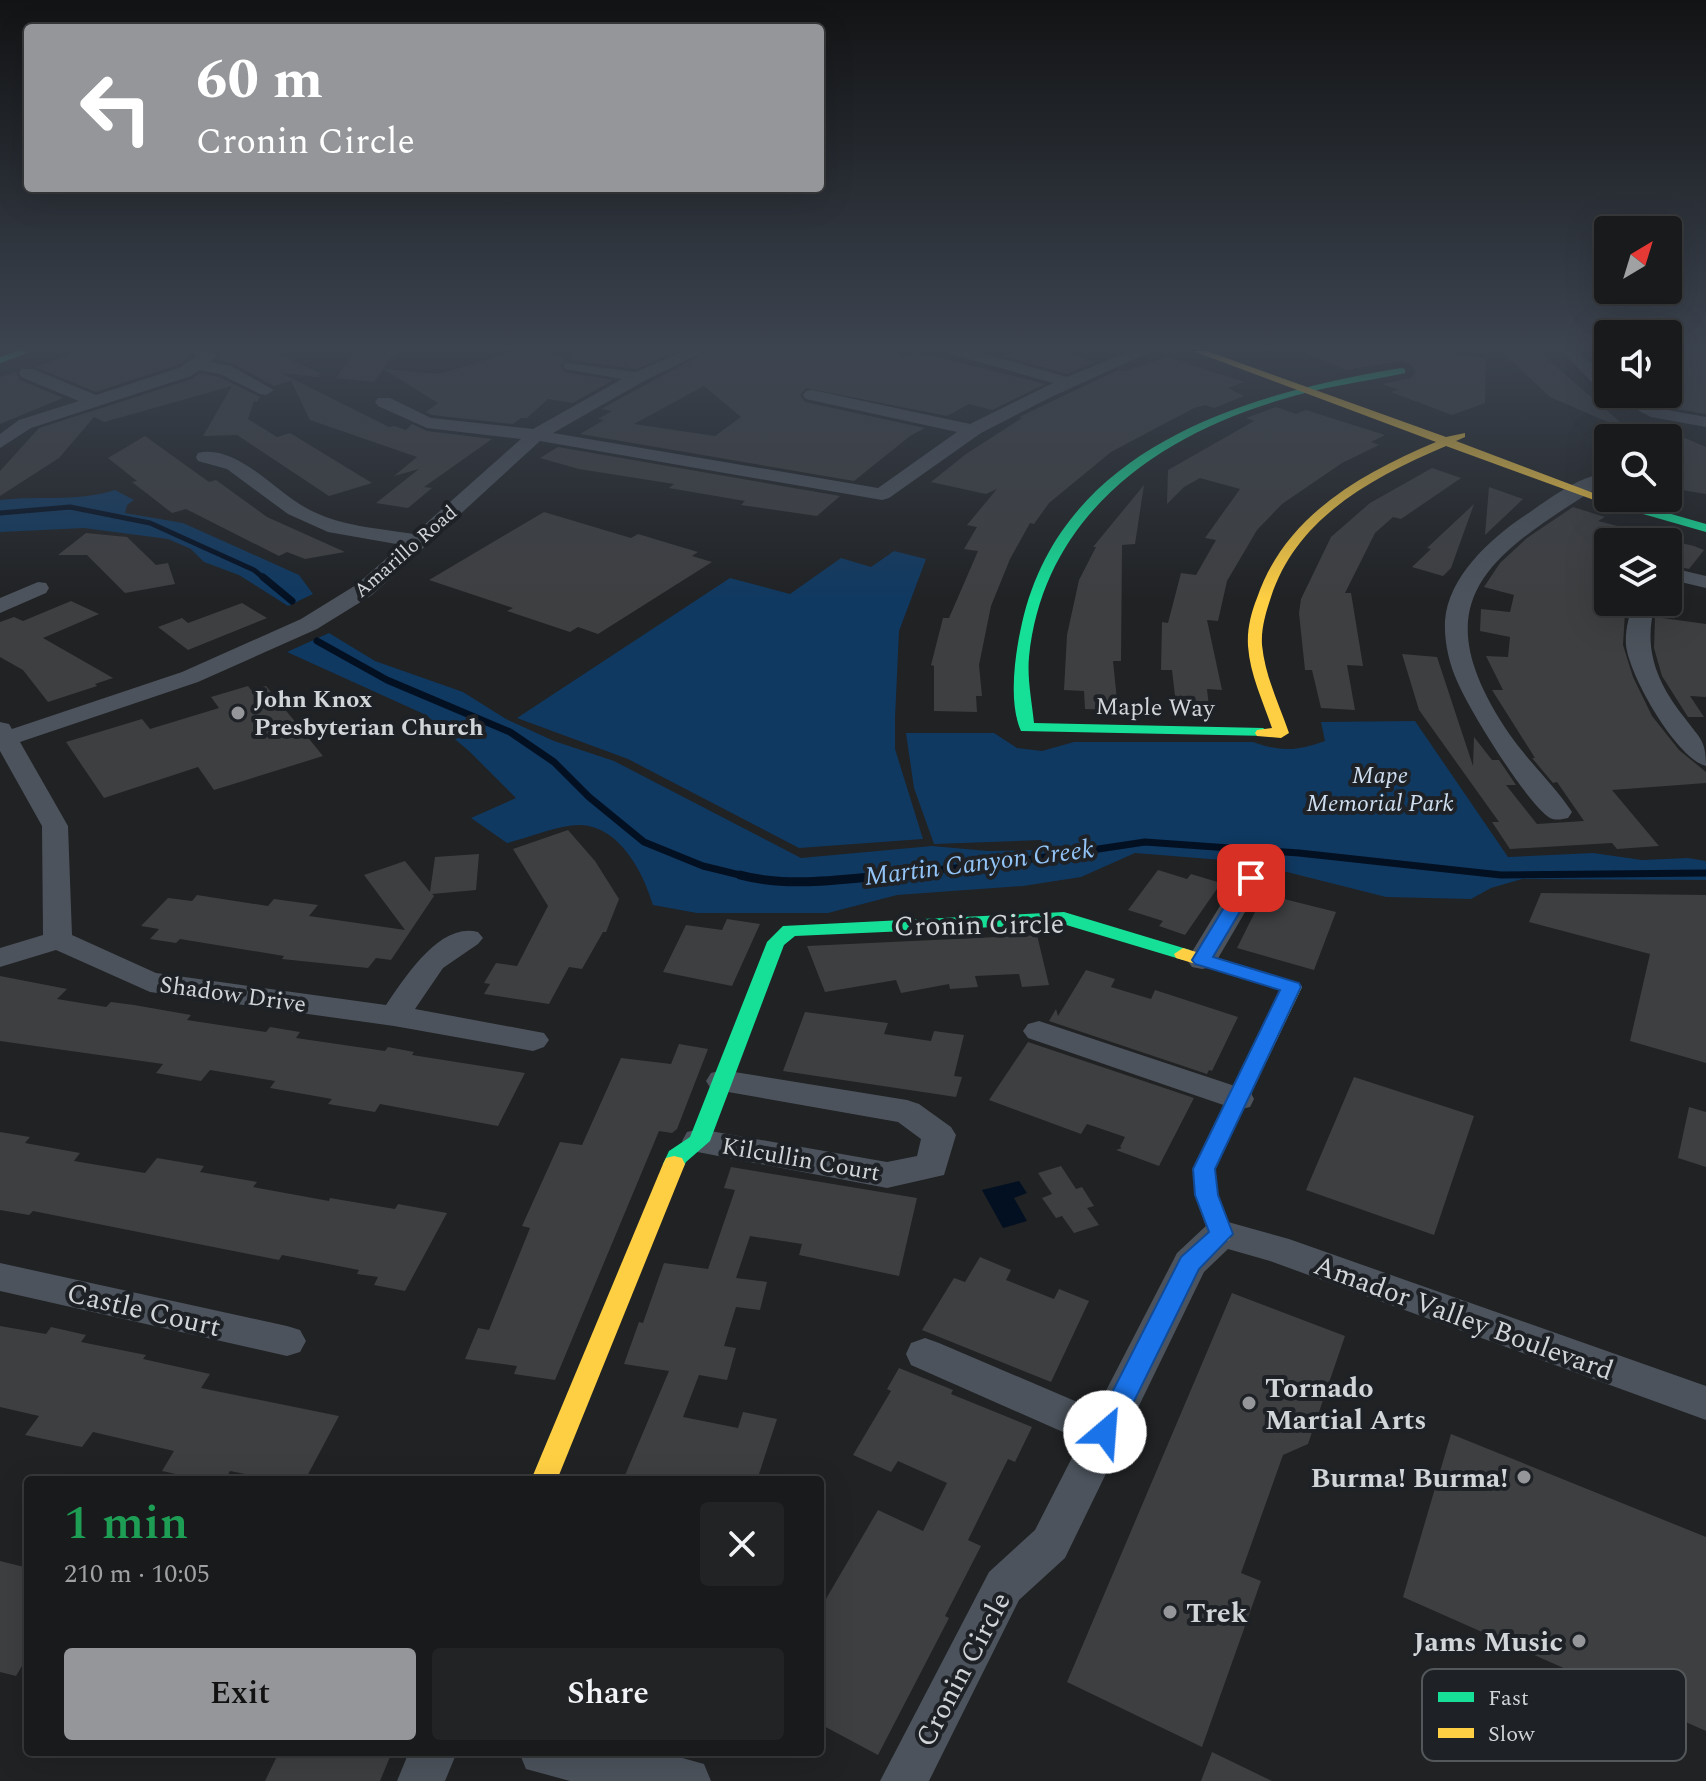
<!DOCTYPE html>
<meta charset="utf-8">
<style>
body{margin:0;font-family:Spectral,serif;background:#212324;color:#f1f3f6;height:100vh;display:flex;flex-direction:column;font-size:30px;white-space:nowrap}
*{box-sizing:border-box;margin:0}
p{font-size:26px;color:#9fa1a3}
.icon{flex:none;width:44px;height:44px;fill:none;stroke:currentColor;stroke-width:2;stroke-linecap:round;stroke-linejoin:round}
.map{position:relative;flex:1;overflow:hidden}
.sheet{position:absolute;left:24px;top:1476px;width:800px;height:280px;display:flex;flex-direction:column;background:#181a1b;border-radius:8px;box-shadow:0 8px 32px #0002,0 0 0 2px #36383a}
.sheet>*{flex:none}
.guide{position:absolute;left:24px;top:24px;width:800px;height:168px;border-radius:8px;box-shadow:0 8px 32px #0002,0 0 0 2px #36383a;background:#949699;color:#fff;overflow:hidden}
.needle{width:52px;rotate:38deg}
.fabs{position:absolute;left:1594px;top:216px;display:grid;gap:16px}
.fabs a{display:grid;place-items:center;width:88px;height:88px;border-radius:8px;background:#181a1b;box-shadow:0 8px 32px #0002,0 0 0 2px #36383a;font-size:40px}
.pin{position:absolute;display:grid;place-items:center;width:68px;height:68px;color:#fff;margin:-34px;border-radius:16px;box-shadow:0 4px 12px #0006}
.me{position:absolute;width:88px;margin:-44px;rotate:27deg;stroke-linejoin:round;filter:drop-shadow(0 0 6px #0008)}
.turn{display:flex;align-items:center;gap:28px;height:168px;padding:0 40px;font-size:36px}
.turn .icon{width:104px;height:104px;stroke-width:2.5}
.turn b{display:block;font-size:56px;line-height:68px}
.round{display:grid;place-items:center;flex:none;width:84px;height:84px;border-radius:8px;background:#212324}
.headline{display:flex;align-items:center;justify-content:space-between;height:136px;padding:0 40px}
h1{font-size:48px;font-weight:600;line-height:60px;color:#1e9e55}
.primary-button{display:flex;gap:16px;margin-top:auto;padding:16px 40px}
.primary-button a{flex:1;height:92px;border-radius:8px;background:#949699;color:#111;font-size:32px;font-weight:600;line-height:92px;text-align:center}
.primary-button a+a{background:#212324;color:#f1f3f6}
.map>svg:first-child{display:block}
.green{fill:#103961}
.water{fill:#031022}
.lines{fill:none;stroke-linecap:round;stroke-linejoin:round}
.stream-far2{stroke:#031022;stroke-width:5}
.stream-far1{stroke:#031022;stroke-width:7}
.stream{stroke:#031022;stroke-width:9}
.building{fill:#3e3f41;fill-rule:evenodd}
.street{fill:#4c535c;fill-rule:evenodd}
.fast{fill:#16e098;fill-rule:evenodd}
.slow{fill:#ffcf43;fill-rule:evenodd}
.route{fill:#1a73e8;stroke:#114b97;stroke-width:2}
.poi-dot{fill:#949699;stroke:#1e2226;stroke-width:3}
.labels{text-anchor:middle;stroke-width:8;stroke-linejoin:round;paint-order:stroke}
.far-street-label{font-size:20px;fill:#d2d5d8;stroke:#1e2226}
.poi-label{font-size:24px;font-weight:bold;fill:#d2d5d8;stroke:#1e2226;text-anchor:start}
.street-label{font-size:24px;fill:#d2d5d8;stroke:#1e2226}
.park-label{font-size:24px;font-style:italic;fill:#cedef0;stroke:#1e2226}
.water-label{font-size:26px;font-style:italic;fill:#93c4f8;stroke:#1e2226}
.near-street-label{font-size:28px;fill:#d2d5d8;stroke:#1e2226}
.near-poi-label{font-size:28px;font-weight:bold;fill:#d2d5d8;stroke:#1e2226;text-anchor:start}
.key{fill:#1e2226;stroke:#54585b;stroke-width:2}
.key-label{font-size:22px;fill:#d2d5d8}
</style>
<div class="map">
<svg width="1706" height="1781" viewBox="0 0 1706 1781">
<rect width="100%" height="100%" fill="#202224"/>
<g class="green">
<path d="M115,490l19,10 -7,5 -2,8 58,10 116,52 14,19 -25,12 -49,-31 -35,-13 -13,-13 -23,-10 -84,-11 -84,4v-32c42,-5 72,3 115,-10z"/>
<path d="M894,551l32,8 -27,72 -4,87v31l28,90 -124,9 -171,-89 -111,-41 213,-140 60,16 51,-36 30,9z"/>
<path d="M329,633l46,28 88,31 43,27 48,22 60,20 187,97 131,-12 56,5 51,-1 3,-10 -108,4 -20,-56 -8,-55h88l23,15 25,3 32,-9h179c27,10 45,9 72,-1l-4,-19 94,-1 93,136 85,-4 49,7 46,-2 18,3v19l-184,-1 -31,9 -20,11 -85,-2 -139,-35 -112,-9 -54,24 -58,9 -126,9 -69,18h-131l-44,-8c-10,-33 -33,-78 -72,-80 -19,-1 -54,13 -74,18l-36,-25 45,-20 -47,-47 -43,-36 -139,-63z"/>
</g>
<path class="water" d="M1019,1181l8,12 -13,5 13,23 -24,7 -21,-38z"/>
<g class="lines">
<path class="stream-far2" d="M0,513l70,-6 80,16 104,47 11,9"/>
<g class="stream-far1">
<path d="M263,577l29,24"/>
<path d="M317,641l70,39 123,52 44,30 35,35 55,45 59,24 45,11"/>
<path d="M866,877l139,-14 140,-21 154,11 202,22 205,-2"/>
</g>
<path class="stream" d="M740,875c48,13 102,4 151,0"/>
</g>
<g class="building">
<path d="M81,351h107l4,5 -14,9 -82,27 -61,-25z"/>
<path d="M216,351h54l50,22 -1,4 -38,-4 108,54 5,-1 12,4 6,-6 15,7 65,8 -68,48 8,1 -24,20 -32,-5 43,-34 -25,7 23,-19 -107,-37 -19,-39 -17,5 -42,-23 -15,-3 3,-4z"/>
<path d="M356,351h40l-22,31 -38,-4z"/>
<path d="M519,351h26l22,9 -7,4 4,8 49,8 -40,23 -25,-4 -21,19h-6l-8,6 -81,-9 -6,-3 12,-9 -55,-34 55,5z"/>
<path d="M576,351h101l-41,18 -67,-9z"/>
<path d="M708,351h186l7,7 15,-6 129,32 -53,26 -23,-6 -22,12 -141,-28 -6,7 5,7 120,26 -15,8 -56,45 -274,-47 24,-14 -6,-1 14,-8 -11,-2zM704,386l37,31 -26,19 -81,-12z"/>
<path d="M1016,351h43l36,11 -28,12 -64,-18z"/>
<path d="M1302,351h142l42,8 -1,44 -33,12 -61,-23 8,-2 -17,-6 29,-6 5,-7 -6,-8 -9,-2 -55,9z"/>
<path d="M1538,351l82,71 -3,4 -67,-29 -48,-45z"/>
<path d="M1678,351h28v63l-30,-5 -8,-8v-16h10z"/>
<path d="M1168,357l76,25 -16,6 16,8 -30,12 -9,-3 -11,3 -83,44 -62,51 -15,21 -4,-1 -20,36 -19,47 -12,59 3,31h-6l1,16 -43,-1v-45l-3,-1 12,-47h6l29,-67 -14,-2 13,-22 -10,-2 30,-36 -11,5 -55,-12 35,-28 56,-36 -3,-1 99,-47 6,1z"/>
<path d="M16,372l4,8 43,18 -63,26v-47z"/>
<path d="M200,373l19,4 41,20 -3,5 -3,-1 -6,18 29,18 13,-4 82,50 -43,13 -92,-61 -34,1 29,-50 -128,36 -10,-5 -35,41 -59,38v-25l39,-43 153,-49z"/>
<path d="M1276,407l20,7 10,-4 79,25 -14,7 8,3 -37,18 -60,41 -25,26 -30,51 -9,40 -11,-1 15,70 -15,-1 2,18 -33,-2 -4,-35h-11l1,-48 6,1 13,-50 15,2 20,-35 -11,-2 35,-49 -40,-11 -16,9 -17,17 1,-34 86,-49 -8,-3z"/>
<path d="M145,436l64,46 7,-2 51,37 78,35 -40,7 -18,-7 -8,4 -93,-47 -14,4 -40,-31 5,-1 -29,-23z"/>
<path d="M1680,436l26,11v47l-30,-5z"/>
<path d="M558,447l282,49 -23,20 -76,-11 4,-4 -76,-13 5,-4 -95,-15 -39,-11z"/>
<path d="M1432,468l29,10 -60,41 -8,-2 -18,16 -30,60h6l12,73 -16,-1 8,45 -34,-2 -9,-38h-7l-6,-57 2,-14 30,-62 39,-34z"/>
<path d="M1144,485l-9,59 -13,1 -1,116h-8l5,49 -33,-1 -1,-18 -20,-1 3,-55 12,-55 17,-33h-3z"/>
<path d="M1489,487l34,12 -38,36z"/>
<path d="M1474,504l-23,64 -8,8 -31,-9 19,-18 -4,-1z"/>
<path d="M1573,507l32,10 -7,4 55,14 -1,7h-44v60l22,1 -5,9 -2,33 10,32 19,39 27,34 27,22v11l-94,7 47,56 -42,3 -5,-6 -102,6 -18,-27h7l-80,-112 -17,-56 35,3 36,109 1,-29 18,23h7l17,25h-10l31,39 47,-3 -27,-39 -4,1 -21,-25h3l-43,-68h11l-17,-34 22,1 2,-20 -30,-6 1,-22 29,3 4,-17 -30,-8 16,-24 27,-25z"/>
<path d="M544,512l87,26 7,-4 60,18 -6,4 20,6 -114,72 -20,-7 -8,5 -63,-21 6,-3 -84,-28z"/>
<path d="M86,533l41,4 29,28 12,-2 7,21 -50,9 -38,-38h-29z"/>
<path d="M1668,540l26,6 10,4 -15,19 -21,-5z"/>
<path d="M71,601l28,13 -56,24 70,40 -18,6 2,2 -49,16 -25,-32 -23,-13v-35l14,-5 9,4z"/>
<path d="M242,603l25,15 -79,32 -30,-23 24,-9 6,5z"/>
<path d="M1655,617l51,7v73l-16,-1 14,21h-16l-26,-41 -8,-28z"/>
<path d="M248,686l3,4 15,-4 57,70 -109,34 -16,-23 -94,31 -38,-56 76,-23 8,10 69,-21 -8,-11z"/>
<path d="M568,830l27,31 24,38 -13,33h-3l-21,37 -13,-2 -20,37 -65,-10 6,-10 -6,-1 12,-20 21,3 31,-60 -35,-57z"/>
<path d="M479,854l-3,36 -44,4 2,2 -43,64 -15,-2 -8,10 -86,-9 2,-3 -104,-17 -4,4 -26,-4 9,-10 -18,-3 27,-28 24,3 5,-6 71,11 6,-7 44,6 -9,11 96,14 -41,-55 41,-14 25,31 5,-35z"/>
<path d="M1158,870l29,9 4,-5 30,9 -36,52 -26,-9 4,-5 -35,-11z"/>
<path d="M1541,893l165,2v168l-76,-22 20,-87 -121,-32z"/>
<path d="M1264,894l72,18 -22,58 -77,-22z"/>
<path d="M727,919l33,5 -28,62 -69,-14 23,-47 36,5z"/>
<path d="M1037,935l12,50 -27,2 -3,-13 -44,2 3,11 -28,2 -1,-5 -48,9 -5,-13 -71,12 -18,-46z"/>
<path d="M1086,970l29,9 -4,8 40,12 4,-9 83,27 -26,54 -3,-1 -2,4 -158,-53 7,-12 2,7z"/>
<path d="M0,976l67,13 -10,10 49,8 5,-5 23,3 57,10 -4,5 79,12 4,-5 30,5 -4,6 89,13 3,-4 26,5 -2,3 113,18 -27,53 -118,-22 -5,8 -47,-8 4,-5 -62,-11 5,-7 -65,-11 -9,11 -45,-8 7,-9 -163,-23z"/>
<path d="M805,1012l83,11 -4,11 47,7 3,-10 30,4 -10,41 8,1 -6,20 -173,-26z"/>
<path d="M1028,1042l166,56 -35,68 -43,-16 6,-2 -2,-1 5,-10 -38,-13 -6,10 -92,-34z"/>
<path d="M679,1044l29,5 -31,80 -5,4 -13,-2 -104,249 -41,-6 3,-8 -52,-7 13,-31 11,2 41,-102 -8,-2 38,-84 22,3 39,-87 50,6z"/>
<path d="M1354,1077l120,39 -40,119 -128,-45z"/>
<path d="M1689,1107l17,5v55l-28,-9z"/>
<path d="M0,1132l30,5 -5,6 55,10 -6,8 71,12 12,-15 47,8 -4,6 57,10 -4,5 76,14 1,-3 65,11 3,-5 49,9 -42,78 -31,-6 4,-8 -21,-3 2,-4 -77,-15 -3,5 -246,-49 -4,4 -29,-5z"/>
<path d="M1061,1166l15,23 6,-2 12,19 -7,2 12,17 -25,8 -12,-17 -6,2 -14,-20 10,-4 -14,-21z"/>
<path d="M731,1167l186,31 -18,78 -100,-21 3,-11 -52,-8 -14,42 31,4 -7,28 -24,-3 -12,39 12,2 -9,32 -28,-5 -16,42 55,11 5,-16 34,7 -20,61h-134l46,-109 -45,-7 15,-42 4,1 21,-60 44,6 27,-79 -11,-2z"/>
<path d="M980,1257l31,13 -5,10 48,19 5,-10 30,12 -38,81 -129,-52 32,-52 11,4z"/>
<path d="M1232,1293l113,43 -37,108 -25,11 -42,118 20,8 -59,166 -135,-65z"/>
<path d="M0,1326l46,8 5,-7 35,8 -5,7 65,13 -3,4 67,15 -9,14 138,28 -34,64h-30l-45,-9 -5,9h-22l-41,-9 12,-20 -81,-19 -11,15 -57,-12 14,-19 -39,-9z"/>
<path d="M899,1368l54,22 -2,4 81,33 -17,35 -7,-3 -40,81 13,6 -36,70 4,2 -71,137 -58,-31v-115l58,-99 45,21 24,-48 -49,-22 -7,11 -38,-17 38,-64 -4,-2z"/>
<path d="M1451,1434l255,103v194l-303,-134z"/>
<path d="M0,1561l28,7v88l-12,20 -16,-4z"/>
<path d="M279,1752h113l-12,29h-115z"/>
<path d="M1212,1752l60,29h-71z"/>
</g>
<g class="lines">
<g class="street">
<path d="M191,351h20l6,5 -7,6 21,4 43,24 -8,5 -6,-1 -40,-20 -21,-4 -8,6 -160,52 -31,20v-14l19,-14 60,-19 -58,-24 -2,-4 2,-4h12l63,26 83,-27 18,-12z"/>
<path d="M684,351h21l-61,30 -91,52 325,55 79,-56 -151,-33 -3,-4 3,-4 6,-1 158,34 83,-41 -102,-29 -2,-3h25l93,26 63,-26h22l-105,48 -66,34 -92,65 -7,2 -342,-59 -168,154 -55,34 -119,53 -178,60 48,84 4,109 84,38 230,32c19,-27 53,-83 92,-73l5,6 -5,6 -35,24 -28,41 129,24 5,7 -5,7 -11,4 -139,-25 -244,-34 -94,-42 -56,17v-19l43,-13 -1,-109 -42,-75v-29l9,2 3,5 170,-57 119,-53 55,-34 46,-40 -74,-13 -40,-18 -61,-45 -29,-8 -2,-4 2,-4c36,-9 75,35 103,52 34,21 74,23 113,29l107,-95 -94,-11 -49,-22 -3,-4 3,-4h12l41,20 102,11 89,-50 -57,-10 -2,-3 2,-3 71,9z"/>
<path d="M1561,351h17l30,28v14l-6,-1z"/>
<path d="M1607,394h23l32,15 44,8v10l-55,-10z"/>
<path d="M1593,476l9,6 -2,4c-113,71 -181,115 -90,249 19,27 44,50 62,77l-4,6c-5,1 -12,3 -18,0 -23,-14 -82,-110 -93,-137 -8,-18 -13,-40 -12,-60 3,-44 45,-82 79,-105 20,-13 46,-34 69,-40z"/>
<path d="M1668,567l38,9v12l-38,-9z"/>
<path d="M38,582l8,1 3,5 -3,5 -46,20v-15z"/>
<path d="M1634,602h22c-14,44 0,80 28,115 15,21 22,22 22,49 -30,-8 -77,-91 -80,-121 -1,-16 3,-29 8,-43z"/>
<path d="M1251,870l10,2 4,6 -48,82 -5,7 -10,2 -10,-2 -5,-7 50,-82 4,-6z"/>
<path d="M1039,1021l211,70 4,8 -4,8 -12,3 -210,-72 -5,-7 5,-7z"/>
<path d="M722,1070l185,30 12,4 32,23 5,8 -12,40 -57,13 -200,-38 -5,-9 5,-9 12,-3 188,33 30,-6 4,-17 -23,-17 -187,-33 -5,-8 5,-8z"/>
<path d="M1221,1220l68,19 417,147v34l-436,-159 -42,-12 -24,23 -139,286 -46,42 -90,181h-49l109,-209 46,-42 46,-90 -170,-75 -5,-11 5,-11 14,-5 14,5 157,67 81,-157 31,-29z"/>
<path d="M0,1263l287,63 13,4 6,11 -6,11 -13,4 -287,-65z"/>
<path d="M409,1752h48l-12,29h-48z"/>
<path d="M519,1752h142l43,12 7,17h-141l-44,-12z"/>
</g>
<g class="fast">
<path d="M17,351h15l-32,12v-6z"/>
<path d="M1401,368l4,1v4c-42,9 -84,14 -125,27 -126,37 -237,118 -251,257 -2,22 3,45 5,66l229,5 8,5 -2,3 -248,-5c-13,-29 -6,-77 1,-108 40,-176 222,-229 379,-255z"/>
<path d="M1598,493l108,31v8l-112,-32 -2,-3z"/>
<path d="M1064,912l126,38 2,4 -9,6 -120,-36 -268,12 -11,9 -74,196 -24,21 -4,8 -8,2 -8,-2 -3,-6 6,-13 21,-14 77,-195 16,-16z"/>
</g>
<g class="slow">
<path d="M1193,351h14l239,86 19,-4v4l-9,4 148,56 -10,3 -148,-54c-73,31 -149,71 -175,151 -5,15 -10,31 -9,48 3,31 17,59 27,88l-8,5 -24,-2 -2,-3 2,-3 15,-2c-9,-27 -22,-53 -24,-82 -1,-17 3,-33 9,-48 28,-82 103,-124 179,-156z"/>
<path d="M1183,948l116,35 3,4 -87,182 2,26 15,39 -3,6 -8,3 -8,-3c-12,-22 -18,-46 -20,-71l88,-179 -105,-32 -2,-4z"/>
<path d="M674,1156l8,2 3,6 -128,316h-26l132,-316 3,-6z"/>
</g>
</g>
<linearGradient id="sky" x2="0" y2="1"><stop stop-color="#121314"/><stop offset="0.58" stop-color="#3c4450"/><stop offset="1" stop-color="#3c4450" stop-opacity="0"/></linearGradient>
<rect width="1706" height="600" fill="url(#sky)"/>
<path class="route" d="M1251,872l9,6 -47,79 86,26 2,4 -86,182 3,26 15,39 -34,35 -84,171 -10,3 -9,-3 -4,-8 4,-8 85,-167 28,-25 -14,-37 -2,-26 87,-179 -85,-26 -3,-4 50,-82z"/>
<g class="poi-dot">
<circle cx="238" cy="713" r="8"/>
<circle cx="1249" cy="1403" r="8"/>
<circle cx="1524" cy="1477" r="8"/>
<circle cx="1170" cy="1612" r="8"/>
<circle cx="1579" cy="1641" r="8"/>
</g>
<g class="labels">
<g class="far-street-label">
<text transform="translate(405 551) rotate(-41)" y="7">Amarillo Road</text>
</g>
<g class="poi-label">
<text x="254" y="707">John Knox<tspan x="254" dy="28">Presbyterian Church</tspan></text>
</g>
<g class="street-label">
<text transform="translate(1155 707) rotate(1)" y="8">Maple Way</text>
<text transform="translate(233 994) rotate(8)" y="8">Shadow Drive</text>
<text transform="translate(801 1159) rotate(10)" y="8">Kilcullin Court</text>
</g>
<g class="park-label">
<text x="1380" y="783">Mape<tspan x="1380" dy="28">Memorial Park</tspan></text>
</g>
<g class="water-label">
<text transform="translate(979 862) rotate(-7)" y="9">Martin Canyon Creek</text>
</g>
<g class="near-street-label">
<text transform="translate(979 924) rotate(-1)" y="10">Cronin Circle</text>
<text transform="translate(144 1309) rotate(13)" y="10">Castle Court</text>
<text transform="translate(1464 1317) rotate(20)" y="10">Amador Valley Boulevard</text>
<text transform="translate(962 1669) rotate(-62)" y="10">Cronin Circle</text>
</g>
<g class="near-poi-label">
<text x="1265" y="1397">Tornado<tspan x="1265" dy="32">Martial Arts</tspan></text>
<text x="1508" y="1487" text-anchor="end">Burma! Burma!</text>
<text x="1186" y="1622">Trek</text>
<text x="1563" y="1651" text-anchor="end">Jams Music</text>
</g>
</g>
<rect x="1422" y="1669" width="264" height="92" rx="12" class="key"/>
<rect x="1438" y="1692" width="36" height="10" fill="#16e098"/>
<rect x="1438" y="1728" width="36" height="10" fill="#ffcf43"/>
<g class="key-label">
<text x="1488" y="1705">Fast</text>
<text x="1488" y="1741">Slow</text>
</g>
</svg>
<div class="fabs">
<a><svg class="needle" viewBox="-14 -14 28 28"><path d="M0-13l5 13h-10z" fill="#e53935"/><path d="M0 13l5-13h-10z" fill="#9fa1a3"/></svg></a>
<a><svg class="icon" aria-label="sound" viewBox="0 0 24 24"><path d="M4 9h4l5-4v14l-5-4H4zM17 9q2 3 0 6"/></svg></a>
<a><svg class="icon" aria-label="search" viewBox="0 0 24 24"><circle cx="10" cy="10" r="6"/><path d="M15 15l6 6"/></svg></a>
<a><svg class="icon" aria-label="layers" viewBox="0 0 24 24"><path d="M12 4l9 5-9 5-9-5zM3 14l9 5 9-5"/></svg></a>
</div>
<div class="pin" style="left:1251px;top:878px;background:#d93025"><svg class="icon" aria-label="arrive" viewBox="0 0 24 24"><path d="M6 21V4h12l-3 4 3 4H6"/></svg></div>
<svg class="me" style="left:1105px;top:1432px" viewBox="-20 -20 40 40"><circle r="19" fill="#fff"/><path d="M0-13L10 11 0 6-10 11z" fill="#1a73e8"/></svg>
<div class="guide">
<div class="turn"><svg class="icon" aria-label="left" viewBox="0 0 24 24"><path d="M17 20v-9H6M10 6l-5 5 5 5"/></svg><div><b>60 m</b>Cronin Circle</div></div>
</div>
<section class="sheet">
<div class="headline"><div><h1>1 min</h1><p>210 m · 10:05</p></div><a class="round"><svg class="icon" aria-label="close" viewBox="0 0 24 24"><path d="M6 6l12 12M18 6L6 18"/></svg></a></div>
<div class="primary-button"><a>Exit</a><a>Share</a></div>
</section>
</div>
